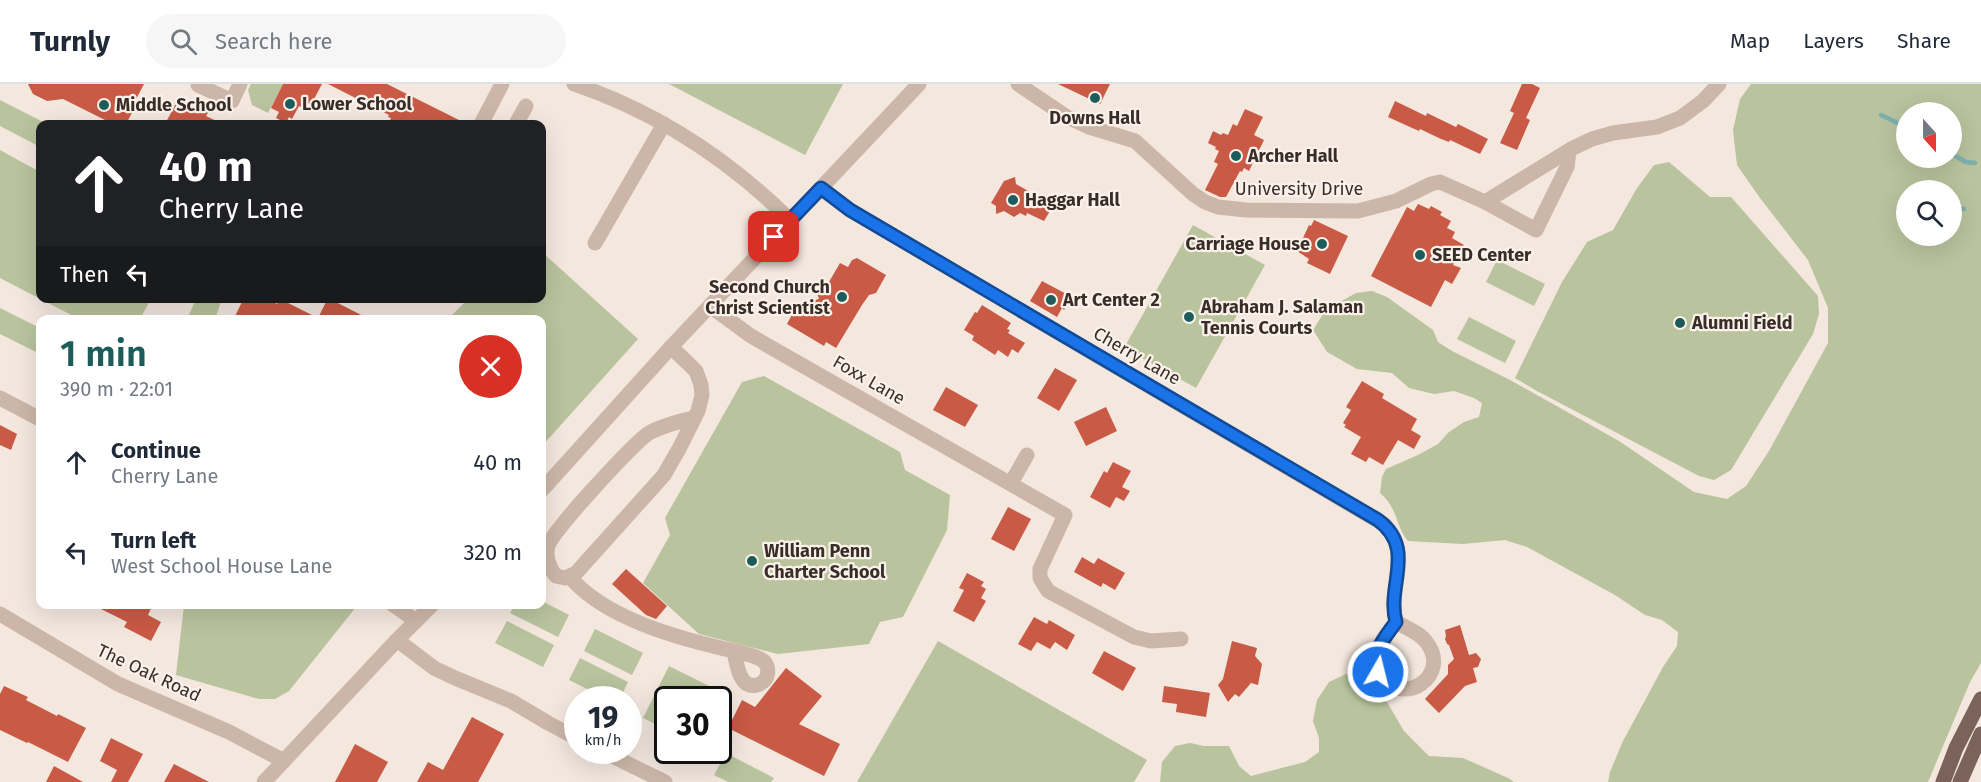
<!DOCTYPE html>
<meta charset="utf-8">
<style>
body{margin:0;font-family:"Fira Sans",sans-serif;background:#f6f6f7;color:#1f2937;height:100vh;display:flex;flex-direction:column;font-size:22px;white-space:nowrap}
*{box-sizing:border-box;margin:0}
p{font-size:20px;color:#747a83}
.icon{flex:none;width:33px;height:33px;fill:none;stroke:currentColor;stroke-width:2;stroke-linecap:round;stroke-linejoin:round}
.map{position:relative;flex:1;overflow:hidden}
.side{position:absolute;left:36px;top:231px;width:510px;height:294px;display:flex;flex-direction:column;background:#fff;border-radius:12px;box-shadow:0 6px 24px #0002}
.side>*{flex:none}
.top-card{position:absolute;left:36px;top:36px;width:510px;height:183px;border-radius:12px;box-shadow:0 6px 24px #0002;background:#202124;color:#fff;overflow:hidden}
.needle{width:39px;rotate:159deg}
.fabs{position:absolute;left:1896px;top:18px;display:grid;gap:12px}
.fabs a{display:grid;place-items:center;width:66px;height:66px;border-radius:50%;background:#fff;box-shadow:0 6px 24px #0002;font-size:30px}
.speed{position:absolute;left:564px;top:602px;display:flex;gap:12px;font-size:30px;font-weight:700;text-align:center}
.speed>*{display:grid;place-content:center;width:78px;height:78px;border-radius:50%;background:#fff;box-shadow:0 6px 24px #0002;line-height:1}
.speed small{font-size:15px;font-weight:400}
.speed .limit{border:3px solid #111;border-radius:9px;background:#fff;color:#111}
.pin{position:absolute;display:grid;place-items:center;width:51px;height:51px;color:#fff;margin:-26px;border-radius:12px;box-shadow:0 3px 9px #0006}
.me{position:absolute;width:66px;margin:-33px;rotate:8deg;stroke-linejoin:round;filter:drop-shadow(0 0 4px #0008)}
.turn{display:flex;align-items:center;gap:21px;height:126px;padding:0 24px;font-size:27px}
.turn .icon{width:78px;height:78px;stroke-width:2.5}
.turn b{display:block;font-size:42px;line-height:51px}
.then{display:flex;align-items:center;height:57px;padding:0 24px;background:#0003;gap:12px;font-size:22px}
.round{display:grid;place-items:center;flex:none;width:63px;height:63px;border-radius:32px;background:#f6f6f7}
.overview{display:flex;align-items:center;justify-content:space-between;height:102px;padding:0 24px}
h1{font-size:36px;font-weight:600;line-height:45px;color:#1d5c5a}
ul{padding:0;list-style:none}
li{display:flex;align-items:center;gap:18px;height:90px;padding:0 24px}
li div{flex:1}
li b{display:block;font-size:22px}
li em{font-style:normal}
header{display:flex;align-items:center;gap:36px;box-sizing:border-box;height:84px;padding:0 30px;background:#fff;border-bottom:2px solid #e0e1e3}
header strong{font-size:28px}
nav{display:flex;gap:33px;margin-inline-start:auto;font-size:21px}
.search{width:420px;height:54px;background:#f6f6f7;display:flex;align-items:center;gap:15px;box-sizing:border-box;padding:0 21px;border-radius:33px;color:#747a83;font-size:22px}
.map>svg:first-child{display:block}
.green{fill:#b9c39d;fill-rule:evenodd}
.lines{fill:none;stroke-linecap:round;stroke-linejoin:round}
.stream{stroke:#7cb1af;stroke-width:4.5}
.building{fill:#c95a46}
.minor{stroke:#ccb6a9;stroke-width:15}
.major{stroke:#7b625a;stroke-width:15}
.route-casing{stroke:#114b97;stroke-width:15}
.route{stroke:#1a73e8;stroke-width:10}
.poi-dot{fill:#1d5c5a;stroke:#faf2ea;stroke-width:2}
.labels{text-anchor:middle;stroke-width:4.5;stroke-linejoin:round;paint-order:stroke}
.poi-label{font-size:18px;font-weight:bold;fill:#392d29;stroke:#faf2ea;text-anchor:start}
.street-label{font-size:18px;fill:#392d29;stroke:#faf2ea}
</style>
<header>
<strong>Turnly</strong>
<div class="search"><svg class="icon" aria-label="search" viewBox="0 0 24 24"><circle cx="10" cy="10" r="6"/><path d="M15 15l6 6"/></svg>Search here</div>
<nav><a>Map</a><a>Layers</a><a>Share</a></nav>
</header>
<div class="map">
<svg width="1981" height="698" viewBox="0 0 1981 698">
<rect width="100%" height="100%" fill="#f3e7de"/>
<g class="green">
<path d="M251,0h32l-15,29 -16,-8 -4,-15z"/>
<path d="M669,0h174l-38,71z"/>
<path d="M1751,0h230v579l-11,19 -42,100h-320l2,-10 13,-31 40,-74 14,-21 1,-14 -16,-12 -17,-5 -30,-20 -88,-48 -22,-7 -42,4 -55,-3c-13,-16 -10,-33 -28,-48l2,-16 4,-8 32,-14 20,-11 11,-12 15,-10 15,-5 3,-14 -8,-5 -20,-7 -20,3 -25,-6 -17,-15 -35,-4 -30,-17 -14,-22 10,-16 15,-11 18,-10 16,-2 15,6 46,33 5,12 14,9 58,29 109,61 75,51 33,7 19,-13 23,-35 59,-108v-35l-20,-48 -48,-62 -23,-33 -4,-35 7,-31zM1906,28h46v46h-46zM1906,106h46v46h-46z"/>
<path d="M0,16l47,24h-7v23l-40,-21z"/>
<path d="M0,66l40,22v126l111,1 -11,20h-61l-79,-41z"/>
<path d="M1669,78l41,35h21l87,99 1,18 -6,20 -82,136 -17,10 -15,-4 -162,-85 -22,-13 47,-96 25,-40 26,-12 24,-42 17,-23z"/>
<path d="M1193,141l72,40 -69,123 -72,-40z"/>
<path d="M542,168l96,87 -96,107v-126l-94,-1 20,-20 74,-1z"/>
<path d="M1497,176l48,24 -11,22 -48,-24z"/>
<path d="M196,215h26l-7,20h-28z"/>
<path d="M0,224l40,20v26l-40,-20z"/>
<path d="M1469,233l47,24 -11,22 -48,-24z"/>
<path d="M764,292l136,76 5,18 45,25 -3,35 -44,87 -23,5 -11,22 -91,10 -79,-20 -56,-51 27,-48 -5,-17 77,-136z"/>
<path d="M542,517l27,14 -11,22 -48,-24 5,-8 27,-1z"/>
<path d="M352,521l4,2 -67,84 -14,8h-16l-83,-24 8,-70z"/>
<path d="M507,537l47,24 -11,22 -48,-24z"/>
<path d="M595,545l48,24 -11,22 -48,-24z"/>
<path d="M938,557l209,119 -13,22h-277z"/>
<path d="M580,574l48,24 -8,17h-13l-38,-19z"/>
<path d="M669,582l48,24 -4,9h-34l-21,-11z"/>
<path d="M1348,589l29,12 27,46 25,25 34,2 45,20 6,4h-354l2,-20 13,-16 15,-3 14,3h25l10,20 12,10 54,-14 14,-10v-14l-6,-17 4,-21 12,-18z"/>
<path d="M654,612l13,6v28l-24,-12z"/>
<path d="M726,669l48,25 -3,4h-43l-14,-7z"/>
</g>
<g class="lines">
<g class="stream">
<path d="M1881,31l25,12"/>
<path d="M1952,70l14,8 9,1"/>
<path d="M1952,125h12"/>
</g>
</g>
<g class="building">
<path d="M28,0h116l-13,25 2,2 -7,13h-13l-50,-25 -16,2 -14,-7z"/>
<path d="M283,0h39l-11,21 -3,-2 -5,5 -4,-2 -7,13 -3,-2 -3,6 -10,-5 3,-6 -8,-4z"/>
<path d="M328,0h59l80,40h-79l3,-6 -3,-1 1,-2z"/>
<path d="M1058,0h52l-10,20z"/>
<path d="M1522,0h10l8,4 -14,30 4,2 -13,30 -17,-7 14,-30 -4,-2z"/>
<path d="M180,12l29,15 -3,5 17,8h-58z"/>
<path d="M1395,17l31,15 1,-3 29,14 2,-3 30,15 -8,15 -30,-14 -1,2 -8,-3 -21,-10 -1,2 -9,-4 -22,-10z"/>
<path d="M1245,25l18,8 -9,18 10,5 -15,31 -5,-3 -2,4 -2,-1 -14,26h-6l-15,-7 13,-26 -4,-2 5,-11 -4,-2 1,-2 -8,-4 5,-12 8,4 2,-2 5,2 5,-11 4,2z"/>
<path d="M1015,93l1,7 14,8 -2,5 22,14 -6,10 -17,-8 -1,3 -6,-3 -6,4 -10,-6 -8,3v-8l-5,-3 13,-22z"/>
<path d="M1418,120l11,5 2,-3 11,6 -2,3 11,6 -4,7 8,4 -3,6 12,7 -11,20 8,3 -9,16 -7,-4 -14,27 -60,-31 36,-69 7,4z"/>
<path d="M1314,136l34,16 -18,38 -23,-11 2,-4 -12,-8 12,-26 2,1z"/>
<path d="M857,174l29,17 -10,18 -7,2 -7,10 -26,43 -10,-6 -2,4 -37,-22 10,-19 22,-6 -3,-9 10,-3 14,-24 8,4 4,-7z"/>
<path d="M1042,197l30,16 -8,13 -2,-2 -5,9 -27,-16z"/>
<path d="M244,214h21l12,6 3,-5 38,19 10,-20 43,22h-138z"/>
<path d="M982,221l29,18 -4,6 3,1 -2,3 17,10 -7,10 -6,-4 -4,8 -10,-7 -3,5 -23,-15 2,-4 -10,-6 11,-18 2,1z"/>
<path d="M1055,284l22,12 -18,31 -22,-13z"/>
<path d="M1362,297l22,13 -2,4 35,21 -6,11 10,6 -7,13 -16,-9 -15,25 -14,-8 -3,5 -15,-8 10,-17 -17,-10 2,-2 -3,-2 8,-13 -5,-3z"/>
<path d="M946,303l32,18 -13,22 -32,-17z"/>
<path d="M1106,323l11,24 -31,15 -12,-24z"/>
<path d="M0,341l17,9 -6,16 -11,-5z"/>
<path d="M1113,378l18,9 -9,16 8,4 -6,10 -8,-4 -6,11 -20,-11 14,-26 3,2z"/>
<path d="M1008,423l23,12 -17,32 -23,-12z"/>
<path d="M1082,473l12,7 4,-6 27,15 -10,17 -12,-7 -2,4 -27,-15z"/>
<path d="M626,485l41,37 -11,13 -10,-4 -34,-31z"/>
<path d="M967,489l17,9 -3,4 5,3 -5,9 5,3 -12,21 -21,-11 11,-21 -5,-2z"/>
<path d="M91,520h62l-5,11 13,7 -10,19 -27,-14 3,-5z"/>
<path d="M1034,533l13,7 2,-4 26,15 -8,15 -12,-8 -5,7 -13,-7 -6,9 -13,-7z"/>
<path d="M1460,541l9,30 7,-2 5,6 -3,8 -5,1 4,14 -12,4 -26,27 -14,-14 23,-25v-9l6,-6 -5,-14 -2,-1 -2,-5 1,-3 -1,-6z"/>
<path d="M1232,557l25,7 -2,8 7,8 -4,21 -7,-2 -12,14 -4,-3 -7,8 -10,-17 5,-6z"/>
<path d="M1104,567l32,17 -13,23 -31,-18z"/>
<path d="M786,584l36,28 -23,28 41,20 -16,32 -96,-48 14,-28 13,7z"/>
<path d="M4,602l24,11 -2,3 31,16 1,-2 28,14 -18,34 -40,-20 -1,1 -27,-13v-36z"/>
<path d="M1164,602l46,7 -4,24 -30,-5 1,-8 -15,-2z"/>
<path d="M472,633l32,17 -26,48h-61l11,-20 15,8z"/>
<path d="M111,654l32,16 -15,28h-17l6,-12 -17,-9z"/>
<path d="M355,660l33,18 -11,20h-42z"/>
<path d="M174,680l35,18h-45z"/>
<path d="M54,682l29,16h-37z"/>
</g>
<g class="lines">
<g class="minor">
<path d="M574,0c83,28 155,76 216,136"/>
<path d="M1018,0l49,33 22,10 46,14 58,53 12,8 13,5 28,3 112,1 38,-10 35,-17 9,-2 45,20 88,-54 19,-9 21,-6 44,-6 23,-9 23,-17 16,-17"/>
<path d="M198,1l34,16 8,-17"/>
<path d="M481,40l21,-40"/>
<path d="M516,40l10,-18"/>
<path d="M821,104l29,22 535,315c28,31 2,62 11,97 10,6 25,11 31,21 24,32 -23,65 -47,33 -5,-8 -6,-19 -2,-27 4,-10 12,-19 18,-27"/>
<path d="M1485,118l51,28 31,-63 2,-16"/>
<path d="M595,159l69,-119"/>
<path d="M710,222l41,30 314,179 -25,54v9l8,13 86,46 17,4 30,-2"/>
<path d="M671,263l25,24 5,14 1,10 -4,16 -18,36 -16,28 -88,98 -11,5 -9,-2c-7,-8 -11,-20 -8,-30 3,-14 87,-104 101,-113 14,-8 29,-11 44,-15"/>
<path d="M0,314l40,21"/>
<path d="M1011,399l16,-28"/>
<path d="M542,406l129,-143 248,-263"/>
<path d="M570,493c31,37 97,58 143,69 14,4 38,7 49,14 5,3 7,10 5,16 -1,4 -6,8 -10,9 -18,5 -20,-22 -23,-33"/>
<path d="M392,520l24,17"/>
<path d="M0,530l118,70 111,48 55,29"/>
<path d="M397,556l37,28 21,10 56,23 37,22 30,16"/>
<path d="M600,666l65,32"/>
<path d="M264,698l133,-142 36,-36"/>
</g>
<g class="major">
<path d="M1943,698l13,-34 25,-49"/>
<path d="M1960,698l21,-48"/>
</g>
</g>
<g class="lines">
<defs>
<path id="route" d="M774,153l47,-49 29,22 528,310c39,29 8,65 18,102 -12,17 -23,27 -18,50"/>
</defs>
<use href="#route" class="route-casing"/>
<use href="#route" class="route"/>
</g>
<g class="poi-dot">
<circle cx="1095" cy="14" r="6"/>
<circle cx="290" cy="20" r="6"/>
<circle cx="104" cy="21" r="6"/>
<circle cx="1236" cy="72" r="6"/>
<circle cx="1013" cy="116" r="6"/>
<circle cx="1322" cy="160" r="6"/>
<circle cx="1420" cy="171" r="6"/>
<circle cx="842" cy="213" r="6"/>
<circle cx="1051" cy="216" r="6"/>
<circle cx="1189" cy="233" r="6"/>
<circle cx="1680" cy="239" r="6"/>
<circle cx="752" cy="477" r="6"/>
</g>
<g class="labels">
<g class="poi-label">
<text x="302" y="26">Lower School</text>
<text x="116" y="27">Middle School</text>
<text x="1095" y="40" text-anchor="middle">Downs Hall</text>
<text x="1248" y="78">Archer Hall</text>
<text x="1025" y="122">Haggar Hall</text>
<text x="1310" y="166" text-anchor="end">Carriage House</text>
<text x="1432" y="177">SEED Center</text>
<text x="830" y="209" text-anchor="end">Second Church<tspan x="830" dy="21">Christ Scientist</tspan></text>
<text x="1063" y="222">Art Center 2</text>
<text x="1201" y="229">Abraham J. Salaman<tspan x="1201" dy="21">Tennis Courts</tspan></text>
<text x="1692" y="245">Alumni Field</text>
<text x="764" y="473">William Penn<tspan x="764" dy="21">Charter School</tspan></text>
</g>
<g class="street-label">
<text x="1299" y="111">University Drive</text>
<text transform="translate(1137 272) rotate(30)" y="6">Cherry Lane</text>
<text transform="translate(869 296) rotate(30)" y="6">Foxx Lane</text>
<text transform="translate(149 589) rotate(25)" y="6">The Oak Road</text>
</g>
</g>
</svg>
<div class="fabs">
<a><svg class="needle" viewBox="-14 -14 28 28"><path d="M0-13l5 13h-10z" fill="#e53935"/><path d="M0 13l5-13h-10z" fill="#747a83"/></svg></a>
<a><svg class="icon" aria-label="search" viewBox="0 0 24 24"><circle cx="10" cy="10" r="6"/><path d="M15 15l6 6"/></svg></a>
</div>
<div class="speed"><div>19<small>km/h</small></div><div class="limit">30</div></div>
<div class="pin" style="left:774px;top:153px;background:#d93025"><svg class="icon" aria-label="arrive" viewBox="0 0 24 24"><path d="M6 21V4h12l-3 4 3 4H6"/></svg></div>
<svg class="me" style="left:1378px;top:588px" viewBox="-20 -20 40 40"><circle r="17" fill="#1a73e8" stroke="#fff" stroke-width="3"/><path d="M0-11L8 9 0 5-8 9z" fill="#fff"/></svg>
<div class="top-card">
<div class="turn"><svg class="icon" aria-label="ahead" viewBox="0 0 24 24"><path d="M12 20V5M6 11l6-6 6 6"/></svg><div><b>40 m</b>Cherry Lane</div></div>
<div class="then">Then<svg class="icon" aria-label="left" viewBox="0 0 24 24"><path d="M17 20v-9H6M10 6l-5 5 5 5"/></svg></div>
</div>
<section class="side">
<div class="overview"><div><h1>1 min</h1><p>390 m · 22:01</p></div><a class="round" style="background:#d93025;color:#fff"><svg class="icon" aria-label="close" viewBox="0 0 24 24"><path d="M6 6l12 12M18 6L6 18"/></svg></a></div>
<ul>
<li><svg class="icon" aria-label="ahead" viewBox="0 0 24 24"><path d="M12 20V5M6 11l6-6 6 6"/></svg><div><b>Continue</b><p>Cherry Lane</p></div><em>40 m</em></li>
<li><svg class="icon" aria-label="left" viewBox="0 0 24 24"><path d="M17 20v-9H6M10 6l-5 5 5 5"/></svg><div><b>Turn left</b><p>West School House Lane</p></div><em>320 m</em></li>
</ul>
</section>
</div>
